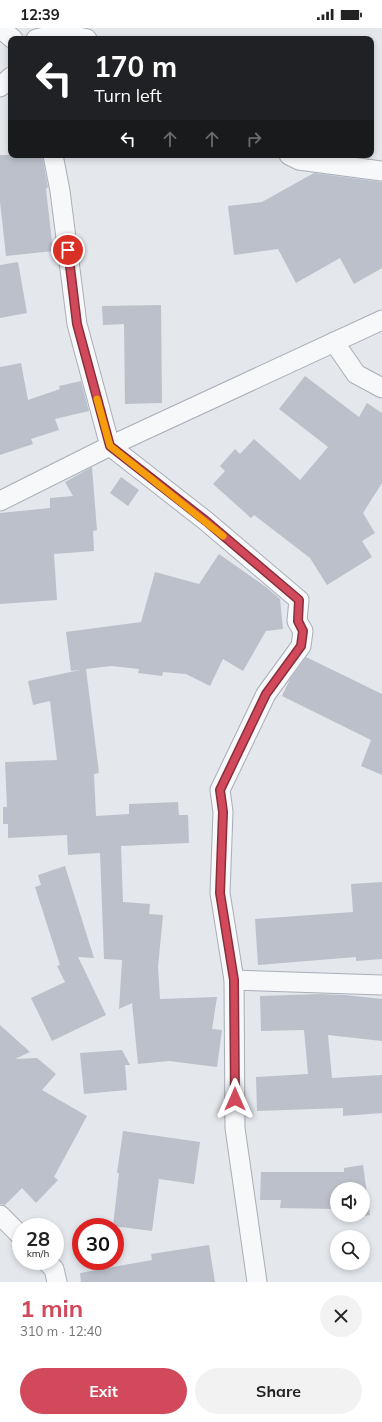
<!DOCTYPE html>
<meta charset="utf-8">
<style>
body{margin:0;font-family:Mulish,sans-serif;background:#f2f2f2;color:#222;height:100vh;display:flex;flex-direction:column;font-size:15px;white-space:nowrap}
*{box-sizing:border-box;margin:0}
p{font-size:13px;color:#767676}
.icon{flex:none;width:22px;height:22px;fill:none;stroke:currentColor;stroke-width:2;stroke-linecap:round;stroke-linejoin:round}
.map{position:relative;height:1254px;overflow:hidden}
.side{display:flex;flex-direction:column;background:#fff;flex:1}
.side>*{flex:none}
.guide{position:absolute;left:8px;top:8px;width:366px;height:122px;border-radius:8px;box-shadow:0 2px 6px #0003;background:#202124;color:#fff;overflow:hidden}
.controls{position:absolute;left:330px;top:1154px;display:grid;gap:8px}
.controls a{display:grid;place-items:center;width:40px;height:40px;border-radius:50%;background:#fff;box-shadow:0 2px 6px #0003;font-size:20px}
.speed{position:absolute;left:12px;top:1190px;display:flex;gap:8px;font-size:20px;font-weight:700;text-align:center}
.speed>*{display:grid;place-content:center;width:52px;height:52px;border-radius:50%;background:#fff;box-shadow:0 2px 6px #0003;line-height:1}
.speed small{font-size:10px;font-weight:400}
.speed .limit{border:6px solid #d22;background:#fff;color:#111}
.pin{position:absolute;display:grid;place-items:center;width:34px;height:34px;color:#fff;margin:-17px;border:2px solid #fff;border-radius:50%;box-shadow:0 1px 4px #0007}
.me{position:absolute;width:44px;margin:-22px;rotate:0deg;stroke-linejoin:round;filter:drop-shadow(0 0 3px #0008)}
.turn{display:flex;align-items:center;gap:14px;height:84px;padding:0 20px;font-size:18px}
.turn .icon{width:52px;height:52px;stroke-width:2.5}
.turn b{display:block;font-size:28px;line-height:34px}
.lanes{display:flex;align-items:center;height:38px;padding:0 20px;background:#0003;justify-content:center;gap:20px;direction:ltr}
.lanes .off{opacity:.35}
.round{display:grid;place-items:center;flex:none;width:42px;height:42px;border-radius:21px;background:#f2f2f2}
.overview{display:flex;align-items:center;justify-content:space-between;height:68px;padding:0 20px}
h1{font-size:24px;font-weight:700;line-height:30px;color:#d1495b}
.button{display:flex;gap:8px;margin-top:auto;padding:8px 20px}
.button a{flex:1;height:46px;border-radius:24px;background:#d1495b;color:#fff;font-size:16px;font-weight:700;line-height:46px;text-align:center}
.button a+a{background:#f2f2f2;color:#222}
.status{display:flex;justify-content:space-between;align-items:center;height:28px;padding:0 20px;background:#fff;direction:ltr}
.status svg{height:11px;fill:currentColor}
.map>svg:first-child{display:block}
.building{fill:#bbc0ca}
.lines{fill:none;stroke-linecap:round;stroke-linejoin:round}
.street-casing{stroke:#a9aeb7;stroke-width:21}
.street{stroke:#f7f8fa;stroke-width:19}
.route-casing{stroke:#882f3b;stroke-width:10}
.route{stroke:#d1495b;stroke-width:7}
.slow{stroke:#f59e0b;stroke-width:7}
</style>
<div class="status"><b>12:39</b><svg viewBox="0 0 49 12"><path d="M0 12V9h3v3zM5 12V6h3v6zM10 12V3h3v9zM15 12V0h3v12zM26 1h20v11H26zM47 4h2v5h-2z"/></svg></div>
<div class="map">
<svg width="382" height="1254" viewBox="0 0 382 1254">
<rect width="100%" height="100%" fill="#e4e7ec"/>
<g class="building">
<path d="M0,127h42l6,32 -2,2 7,62 -47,5 -6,-54z"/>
<path d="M314,145l68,9v86l-28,16 -14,-26 -44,25 -18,-34 -44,6 -6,-49 34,-4z"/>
<path d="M18,234l9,51 -27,5v-53z"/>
<path d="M161,277l1,98 -37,1 -1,-80 -21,1 -1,-19z"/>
<path d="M21,335l7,37 32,-11 -1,-3 22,-5 8,30 -34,8 4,11 -28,9 2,5 -33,11v-88z"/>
<path d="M305,348l54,41 8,-14 15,10v70l-19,30 12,20 -13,8 10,16 -45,28 -17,-27 -56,-43 -3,3 -38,-34 12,-13 -5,-5 15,-17 5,5 14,-15 46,41 28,-33 -49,-38z"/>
<path d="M92,439l5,63 -4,1 1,20 -40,3 3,46 -57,4v-91l50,-5v-10l23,-2 -8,-14z"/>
<path d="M121,449l18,13 -11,16 -18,-13z"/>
<path d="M219,526l47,33 14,12 3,30 -17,2 -23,40 -20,-12 -13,27 -24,-12 -23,-2 -1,4 -24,-3 1,-4 -28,-3 -25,3 13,104 -5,1 2,42 33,-2v-10l49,-2 1,13h9l1,28 -68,3 2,56 27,2 -1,10 14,1 -5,52 2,32 57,-2 -5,32 10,1 -5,37 -48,-6 -31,3 -6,-61 -13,6 3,-49 -18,-1 -4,-106 -32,2 -1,-20 -59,3v-14h-5v-17h4l-2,-45 52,-2 -7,-59 -17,4 -5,-24 52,-11 -9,1 -5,-39 75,-10 14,-50 44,12z"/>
<path d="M306,629l76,37v81l-21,-9 10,-26 -89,-44 8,-17z"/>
<path d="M65,838l29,92 -16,-1 28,58 -54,26 -21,-43 34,-16 -8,-16 3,-1 -25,-78 6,-2 -3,-10z"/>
<path d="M382,854v77l-26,2v-4l-98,8 -3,-46 98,-7 -2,-28z"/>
<path d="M320,966l25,1 37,4v42l-54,-6 4,43 50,-3v38l-39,3v-8l-86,3 -1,-34 52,-3 -4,-44 -43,1 -1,-35z"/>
<path d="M0,997l30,27 -15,7 22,-1 19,16 -14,16 45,26 -33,61 4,3 -22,23 -14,-15 -17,17 -5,-1z"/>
<path d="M122,1022l8,15h-5l2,25 -43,4 -4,-41z"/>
<path d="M123,1103l77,11 -6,42 -35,-5 -7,52 -39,-5 6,-53h-2z"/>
<path d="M363,1137l7,50 -19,3 -1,-3h13v-26h-26v20l-57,-1 1,-8h-21l1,-28h83v-4z"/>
<path d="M209,1217l6,37h-134l-1,-9 72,-13 -1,-6z"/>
</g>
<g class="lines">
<defs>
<g id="street">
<path d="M0,0l13,11"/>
<path d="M36,11l26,-6 25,6"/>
<path d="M0,59l11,-10"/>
<path d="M53,127l7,36 17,133 33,122 96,75 93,79 -2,21 6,10 -2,15 -35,48 -46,96 3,22 -3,81 14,87 1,148 22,154"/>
<path d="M289,127l10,5 83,11"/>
<path d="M334,314l22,32 26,14"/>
<path d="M0,473l110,-55 272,-126"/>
<path d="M234,952l148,5"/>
<path d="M0,1187l21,21"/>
<path d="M46,1233l8,8 3,13"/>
</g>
</defs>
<use href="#street" class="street-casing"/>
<use href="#street" class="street"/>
</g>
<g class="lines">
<defs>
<path id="route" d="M68,222l9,74 33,122 96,75 93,79 -1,21 5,10 -2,15 -35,48 -46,96 3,22 -3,81 14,87 1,119"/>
</defs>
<use href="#route" class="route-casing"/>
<use href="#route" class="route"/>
<path class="slow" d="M97,371l13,47 113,90"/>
</g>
</svg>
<div class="controls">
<a><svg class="icon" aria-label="sound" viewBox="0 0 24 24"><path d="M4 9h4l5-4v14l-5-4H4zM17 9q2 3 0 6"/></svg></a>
<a><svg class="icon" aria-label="search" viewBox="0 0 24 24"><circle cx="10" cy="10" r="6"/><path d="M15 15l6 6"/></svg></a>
</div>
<div class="speed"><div>28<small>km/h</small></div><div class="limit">30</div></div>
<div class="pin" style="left:68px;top:222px;background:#d93025"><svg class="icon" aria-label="arrive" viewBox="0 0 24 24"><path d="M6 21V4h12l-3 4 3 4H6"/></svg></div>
<svg class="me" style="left:235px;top:1071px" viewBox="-20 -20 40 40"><path d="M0-17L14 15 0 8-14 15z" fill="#d1495b" stroke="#fff" stroke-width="4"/></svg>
<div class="guide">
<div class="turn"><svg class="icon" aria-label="left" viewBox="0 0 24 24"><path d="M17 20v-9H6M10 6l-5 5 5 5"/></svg><div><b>170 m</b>Turn left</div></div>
<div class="lanes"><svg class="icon" aria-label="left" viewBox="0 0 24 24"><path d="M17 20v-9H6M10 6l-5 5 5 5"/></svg><svg class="icon off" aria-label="ahead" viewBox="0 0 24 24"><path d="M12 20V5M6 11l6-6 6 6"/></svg><svg class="icon off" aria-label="ahead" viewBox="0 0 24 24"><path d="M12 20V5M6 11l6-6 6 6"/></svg><svg class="icon off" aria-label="right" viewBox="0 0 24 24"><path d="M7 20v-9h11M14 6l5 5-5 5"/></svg></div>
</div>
</div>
<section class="side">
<div class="overview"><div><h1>1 min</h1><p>310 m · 12:40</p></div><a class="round"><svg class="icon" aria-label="close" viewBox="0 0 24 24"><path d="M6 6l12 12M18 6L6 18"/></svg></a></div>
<div class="button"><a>Exit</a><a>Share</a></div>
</section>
